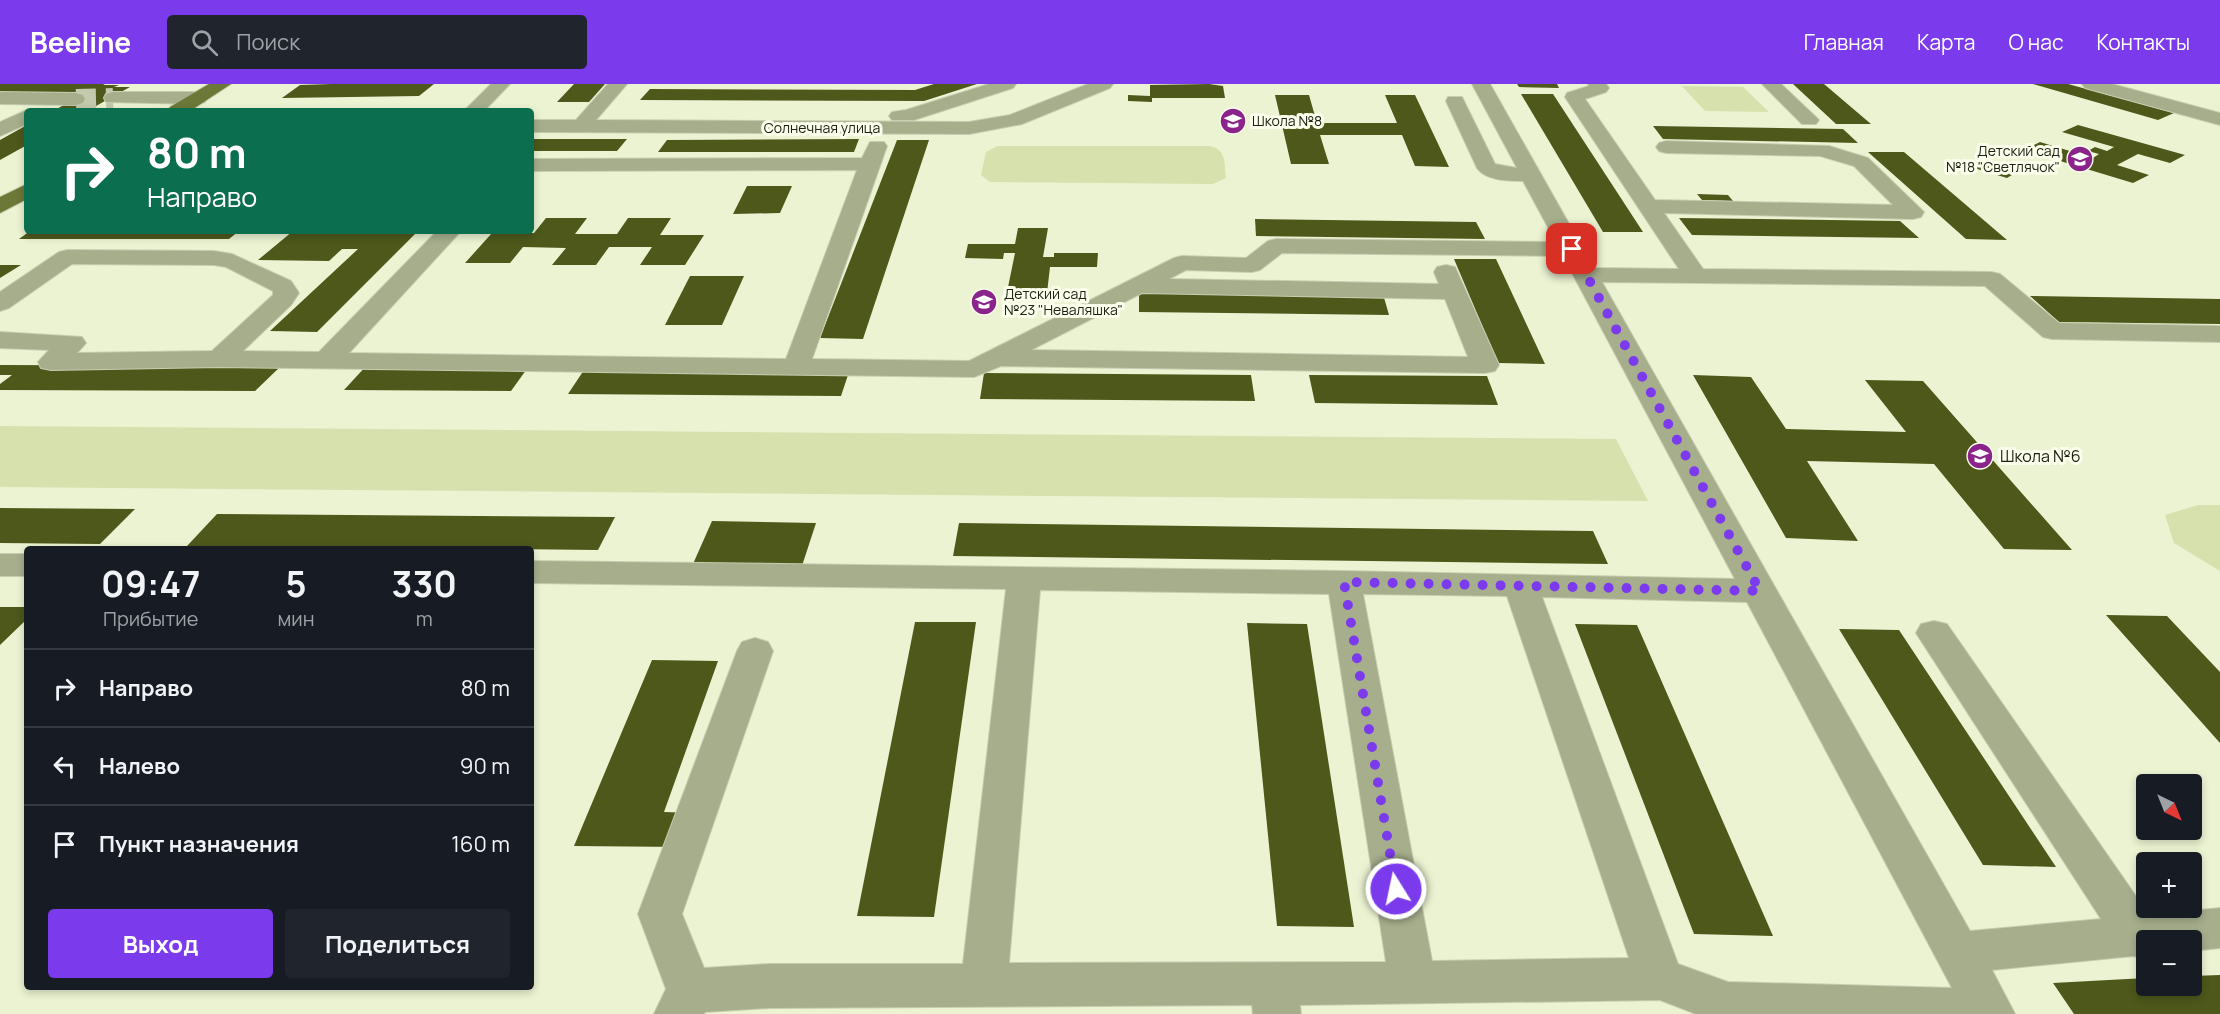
<!DOCTYPE html>
<html lang="ru">
<meta charset="utf-8">
<style>
body{margin:0;font-family:Manrope,sans-serif;background:#20242c;color:#f1f3f6;height:100vh;display:flex;flex-direction:column;font-size:22px;white-space:nowrap}
*{box-sizing:border-box;margin:0}
p{font-size:20px;color:#9ea1a6}
.icon{flex:none;width:33px;height:33px;fill:none;stroke:currentColor;stroke-width:2;stroke-linecap:round;stroke-linejoin:round}
.map{position:relative;flex:1;overflow:hidden}
.details{position:absolute;left:24px;top:462px;width:510px;height:444px;display:flex;flex-direction:column;background:#171b24;border-radius:6px;box-shadow:0 3px 9px #0003}
.details>*{flex:none}
.banner{position:absolute;left:24px;top:24px;width:510px;height:126px;border-radius:6px;box-shadow:0 3px 9px #0003;background:#0b6e4f;color:#fff;overflow:hidden}
.needle{width:39px;rotate:137deg}
.fabs{position:absolute;left:2136px;top:690px;display:grid;gap:12px}
.fabs a{display:grid;place-items:center;width:66px;height:66px;border-radius:6px;background:#171b24;box-shadow:0 3px 9px #0003;font-size:30px}
.pin{position:absolute;display:grid;place-items:center;width:51px;height:51px;color:#fff;margin:-26px;border-radius:12px;box-shadow:0 3px 9px #0006}
.me{position:absolute;width:66px;margin:-33px;rotate:350deg;stroke-linejoin:round;filter:drop-shadow(0 0 4px #0008)}
.turn{display:flex;align-items:center;gap:21px;height:126px;padding:0 24px;font-size:27px}
.turn .icon{width:78px;height:78px;stroke-width:2.5}
.turn b{display:block;font-size:42px;line-height:51px}
.eta{display:flex;justify-content:space-evenly;align-items:center;height:102px;text-align:center}
.eta b{font-size:36px;font-weight:700;line-height:42px}
.action{display:flex;gap:12px;margin-top:auto;padding:12px 24px}
.action a{flex:1;height:69px;border-radius:6px;background:#7c3aed;color:#fff;font-size:24px;font-weight:700;line-height:69px;text-align:center}
.action a+a{background:#20242c;color:#f1f3f6}
ul{padding:0;list-style:none}
li{display:flex;align-items:center;gap:18px;height:78px;padding:0 24px;border-top:2px solid #363941}
li div{flex:1}
li b{display:block;font-size:22px}
li em{font-style:normal}
header{display:flex;align-items:center;gap:36px;box-sizing:border-box;height:84px;padding:0 30px;background:#7c3aed;color:#fff}
header strong{font-size:28px}
nav{display:flex;gap:33px;margin-inline-start:auto;font-size:21px}
.search{width:420px;height:54px;background:#20242c;display:flex;align-items:center;gap:15px;box-sizing:border-box;padding:0 21px;border-radius:6px;color:#9ea1a6;font-size:22px}
.map>svg:first-child{display:block}
.green{fill:#d6e1ae}
.building{fill:#4e581b}
.lines{fill:none;stroke-linecap:round;stroke-linejoin:round}
.minor-tunnel{stroke:#c2c9ac;stroke-width:20;stroke-dasharray:20 10;stroke-linecap:butt}
.minor-casing{stroke:#c6cdb0;stroke-width:2}
.major-casing{stroke:#c6cdb0;stroke-width:2}
.minor{fill:#a6ae8c;fill-rule:evenodd}
.major{fill:#6c7837;fill-rule:evenodd}
.route{stroke:#7c3aed;stroke-width:10;stroke-dasharray:0 18}
.labels{text-anchor:middle;stroke-width:6;stroke-linejoin:round;paint-order:stroke}
.far-poi-label{font-size:14px;fill:#1c1f13;stroke:#fafeeb;text-anchor:start}
.far-street-label{font-size:14px;fill:#1c1f13;stroke:#fafeeb}
.poi-label{font-size:16px;fill:#1c1f13;stroke:#fafeeb;text-anchor:start}
</style>
<header>
<strong>Beeline</strong>
<div class="search"><svg class="icon" aria-label="search" viewBox="0 0 24 24"><circle cx="10" cy="10" r="6"/><path d="M15 15l6 6"/></svg>Поиск</div>
<nav><a>Главная</a><a>Карта</a><a>О нас</a><a>Контакты</a></nav>
</header>
<div class="map">
<svg width="2220" height="930" viewBox="0 0 2220 930">
<rect width="100%" height="100%" fill="#ebf3d2"/>
<g class="green">
<path d="M1682,2l61,1 26,25 -64,-1z"/>
<path d="M997,62h212c18,3 15,17 17,32l-13,6 -223,-2 -9,-7 5,-23z"/>
<path d="M0,342l1616,13 32,62 -1648,-14z"/>
<path d="M2198,421h22v66l-46,-28 -9,-28z"/>
</g>
<g class="building">
<path d="M0,0h105l-2,1h16l-5,2h16l-43,24h-34l27,-15 -26,-2 4,-2h-58z"/>
<path d="M331,0h103l-15,12 -137,2 18,-13z"/>
<path d="M574,0h31l-16,18h-32z"/>
<path d="M934,0h43l-53,17 -284,-1 10,-11 265,1z"/>
<path d="M1209,0l14,2 2,12h-73v4l-24,-1v-6l22,1v-11z"/>
<path d="M1517,0h40l2,4 -40,-1z"/>
<path d="M1793,0h31l47,40h-35z"/>
<path d="M2033,0h35l106,29 -16,7z"/>
<path d="M1521,10h32l90,138h-40z"/>
<path d="M1275,11h34l8,28h80l-12,-28h30l34,72 -34,-1 -13,-31h-82l9,29h-38z"/>
<path d="M27,41v20l-27,15v-20z"/>
<path d="M2078,41l107,30 -15,8 -32,-9 -21,11 32,10 -16,8 -109,-33 16,-8 53,16 6,-4 -11,-3 7,-4 12,4 7,-4 -52,-15z"/>
<path d="M1653,42l190,3 15,14 -195,-4z"/>
<path d="M531,55h96l-10,12h-86z"/>
<path d="M859,55l-5,13h-196l9,-12z"/>
<path d="M897,56h32l-66,199 -43,-1z"/>
<path d="M1868,68h36l103,88 -41,-1z"/>
<path d="M1987,76l33,10 -13,8 -33,-10z"/>
<path d="M747,102h45l-12,27 -47,1z"/>
<path d="M1697,110l31,1 5,6 -31,-1z"/>
<path d="M546,134h41l-12,16h42l11,-16h43l-11,17h44l-19,30h-45l12,-18h-43l-13,18h-44l14,-17 -43,-1 -13,16h-45l27,-30h42z"/>
<path d="M1679,134l221,3 19,17 -227,-3z"/>
<path d="M1255,135l221,3 9,17 -229,-3z"/>
<path d="M1018,144h30l-5,29h11v-4h44l-1,14h-47l-3,26 -40,-1 8,-39h-11l-1,6 -38,-1 3,-14h47z"/>
<path d="M30,147h209l-10,8h-210z"/>
<path d="M293,147h125l-101,101 -47,-1 88,-82h-16l-13,12 -71,-1z"/>
<path d="M1454,175h42l49,105 -47,-1z"/>
<path d="M0,181h21l-21,13z"/>
<path d="M690,192h54l-22,49h-57z"/>
<path d="M1139,207l244,3 6,21 -250,-3z"/>
<path d="M2030,212l190,3v25l-161,-2z"/>
<path d="M0,281l281,1 -26,25 -255,-1v-6l12,-9h-12z"/>
<path d="M367,281l162,1 -18,25 -167,-1z"/>
<path d="M584,286l265,2 -8,24 -273,-2z"/>
<path d="M984,289l267,2 4,26 -275,-2z"/>
<path d="M1309,291l178,1 11,29 -183,-2z"/>
<path d="M1693,291l58,2 35,52 120,3 -41,-52 58,1 149,169 -68,-1 -70,-85 -127,-3 51,80 -72,-3z"/>
<path d="M0,424l135,1 -35,35 -100,-1z"/>
<path d="M217,430l398,3 -17,33 -411,-4z"/>
<path d="M712,437l104,2 -17,52 -110,-2z"/>
<path d="M959,439l634,8 15,33 -655,-8z"/>
<path d="M0,523h27v12l-27,26z"/>
<path d="M2106,531l61,1 53,56v71z"/>
<path d="M915,538h61l-42,295 -77,-1z"/>
<path d="M1247,539l60,1 47,303 -77,-1z"/>
<path d="M1575,540l62,1 136,311 -79,-2z"/>
<path d="M1839,545l60,1 157,237 -73,-2z"/>
<path d="M652,576l66,1 -54,151 30,1 -12,34 -108,-1z"/>
<path d="M2220,891v39h-146l-21,-31 93,-5v8h46v-10z"/>
</g>
<g class="lines">
<path class="minor-tunnel" d="M76,15l37,-1"/>
<defs>
<g id="minor">
<path d="M491,0h19l-26,27h-20z"/>
<path d="M608,0h19l-31,36 373,2 41,-7 78,-31h25l-3,4 -88,36 -53,10 -438,-2v-12h45z"/>
<path d="M989,0h27l-3,4 -99,32h-22l-3,-4 3,-4 14,-2z"/>
<path d="M1472,0h18l104,184 85,1 -114,-172 2,-4 22,-7 -1,-2h18l3,4 -3,4 -21,7 70,101 238,5 -39,-39 -34,-10 -154,-3 -7,-2 -3,-4 3,-4 7,-2 163,5 39,12 56,54 -3,5 -8,2 -249,-6 39,56 288,3 9,2 59,49 161,3v16l-168,-3 -9,-2 -58,-51 -383,-4 368,649 131,-12 -185,-286 5,-9 13,-3 13,3 202,291 71,-7v40l-28,3v-11h-46v15l-7,3 -5,-2 -142,14 23,44h-319l-36,-14 -360,5 1,9h-48l-1,-9 -482,3 -65,4 -1,2h-50l12,-25 -28,-75 99,-263 5,-9 13,-4 13,4 5,9 -91,263 22,54 66,-4h193l43,-375 -475,-6v-22l813,10 391,8 -172,-323 -281,-3 -22,17 -8,2 -66,-2 -17,9 270,5 -5,-12 3,-5 9,-2 9,2 44,98 -4,6 -10,2 -484,-7 -27,11 -755,-10 -168,3 -10,-2 -3,-6 11,-12 -49,-2v-16l82,5 4,6 -9,10 135,-2 61,-56v-4l-47,-24 -12,-2 -142,-1 -63,44 -9,3v-19l59,-40 8,-2 147,1 18,3 59,27 8,12 -8,12 -48,46 76,1 118,-121h24l-112,122 437,6 71,-189 -326,1v-12l331,-1 8,-16h14l3,4 -75,213 157,2 205,-103 8,-2 64,2 22,-17 8,-2 280,3 -33,-61c-14,0 -37,0 -46,-13l-31,-67 2,-4h14l33,67 22,4zM1142,209l303,6 23,58 -437,-7zM1040,506l289,4 57,368 -377,1zM1363,510l144,2 122,362 -197,3zM1542,513l205,5 205,386 -224,-6 -50,-18z"/>
<path d="M1762,0h19l38,36 -3,4h-14z"/>
<path d="M2082,0h30l108,29v12l-135,-37z"/>
<path d="M0,8l76,1 7,2 2,4 -2,4 -7,2 -76,-1z"/>
<path d="M113,8h85l7,2 2,4 -2,4 -7,2 -92,-2 -2,-4 2,-4z"/>
<path d="M27,26l3,1h-3v13l-27,12v-14z"/>
<rect x="0" y="470" width="27" height="22"/>
</g>
<g id="major">
<path d="M209,0h22l-41,27h-22l2,-4z"/>
<path d="M27,100v15l-27,14v-16z"/>
</g>
</defs>
<use href="#minor" class="minor-casing"/>
<use href="#major" class="major-casing"/>
<use href="#minor" class="minor"/>
<use href="#major" class="major"/>
</g>
<g class="lines">
<path class="route" d="M1396,805l-52,-307 416,9 -188,-342"/>
</g>
<defs>
<symbol id="school-disc" viewBox="-11 -11 22 22"><circle r="9.5" fill="#8a238a" stroke="#fafeeb"/><path d="M0-5L7-2L0 1L-7-2ZM-4 1L0 2.5L4 1V4Q0 6-4 4Z" fill="#fff"/></symbol>
</defs>
<g fill-rule="evenodd">
<use href="#school-disc" x="1218" y="22" width="30" height="30"/>
<use href="#school-disc" x="2065" y="60" width="30" height="30"/>
<use href="#school-disc" x="969" y="203" width="30" height="30"/>
<use href="#school-disc" x="1965" y="357" width="30" height="30"/>
</g>
<g class="labels">
<g class="far-poi-label">
<text x="1252" y="42">Школа №8</text>
<text x="2060" y="72" text-anchor="end">Детский сад<tspan x="2060" dy="16">№18 "Светлячок"</tspan></text>
<text x="1004" y="215">Детский сад<tspan x="1004" dy="16">№23 "Неваляшка"</tspan></text>
</g>
<g class="far-street-label">
<text x="822" y="49">Солнечная улица</text>
</g>
<g class="poi-label">
<text x="2000" y="378">Школа №6</text>
</g>
</g>
</svg>
<div class="fabs">
<a><svg class="needle" viewBox="-14 -14 28 28"><path d="M0-13l5 13h-10z" fill="#e53935"/><path d="M0 13l5-13h-10z" fill="#9ea1a6"/></svg></a>
<a>+</a>
<a>−</a>
</div>
<div class="pin" style="left:1572px;top:165px;background:#d93025"><svg class="icon" aria-label="arrive" viewBox="0 0 24 24"><path d="M6 21V4h12l-3 4 3 4H6"/></svg></div>
<svg class="me" style="left:1396px;top:805px" viewBox="-20 -20 40 40"><circle r="17" fill="#7c3aed" stroke="#fff" stroke-width="3"/><path d="M0-11L8 9 0 5-8 9z" fill="#fff"/></svg>
<div class="banner">
<div class="turn"><svg class="icon" aria-label="right" viewBox="0 0 24 24"><path d="M7 20v-9h11M14 6l5 5-5 5"/></svg><div><b>80 m</b>Направо</div></div>
</div>
<section class="details">
<div class="eta">
<div><b>09:47</b><p>Прибытие</p></div>
<div><b>5</b><p>мин</p></div>
<div><b>330</b><p>m</p></div>
</div>
<ul>
<li><svg class="icon" aria-label="right" viewBox="0 0 24 24"><path d="M7 20v-9h11M14 6l5 5-5 5"/></svg><div><b>Направо</b></div><em>80 m</em></li>
<li><svg class="icon" aria-label="left" viewBox="0 0 24 24"><path d="M17 20v-9H6M10 6l-5 5 5 5"/></svg><div><b>Налево</b></div><em>90 m</em></li>
<li><svg class="icon" aria-label="arrive" viewBox="0 0 24 24"><path d="M6 21V4h12l-3 4 3 4H6"/></svg><div><b>Пункт назначения</b></div><em>160 m</em></li>
</ul>
<div class="action"><a>Выход</a><a>Поделиться</a></div>
</section>
</div>
